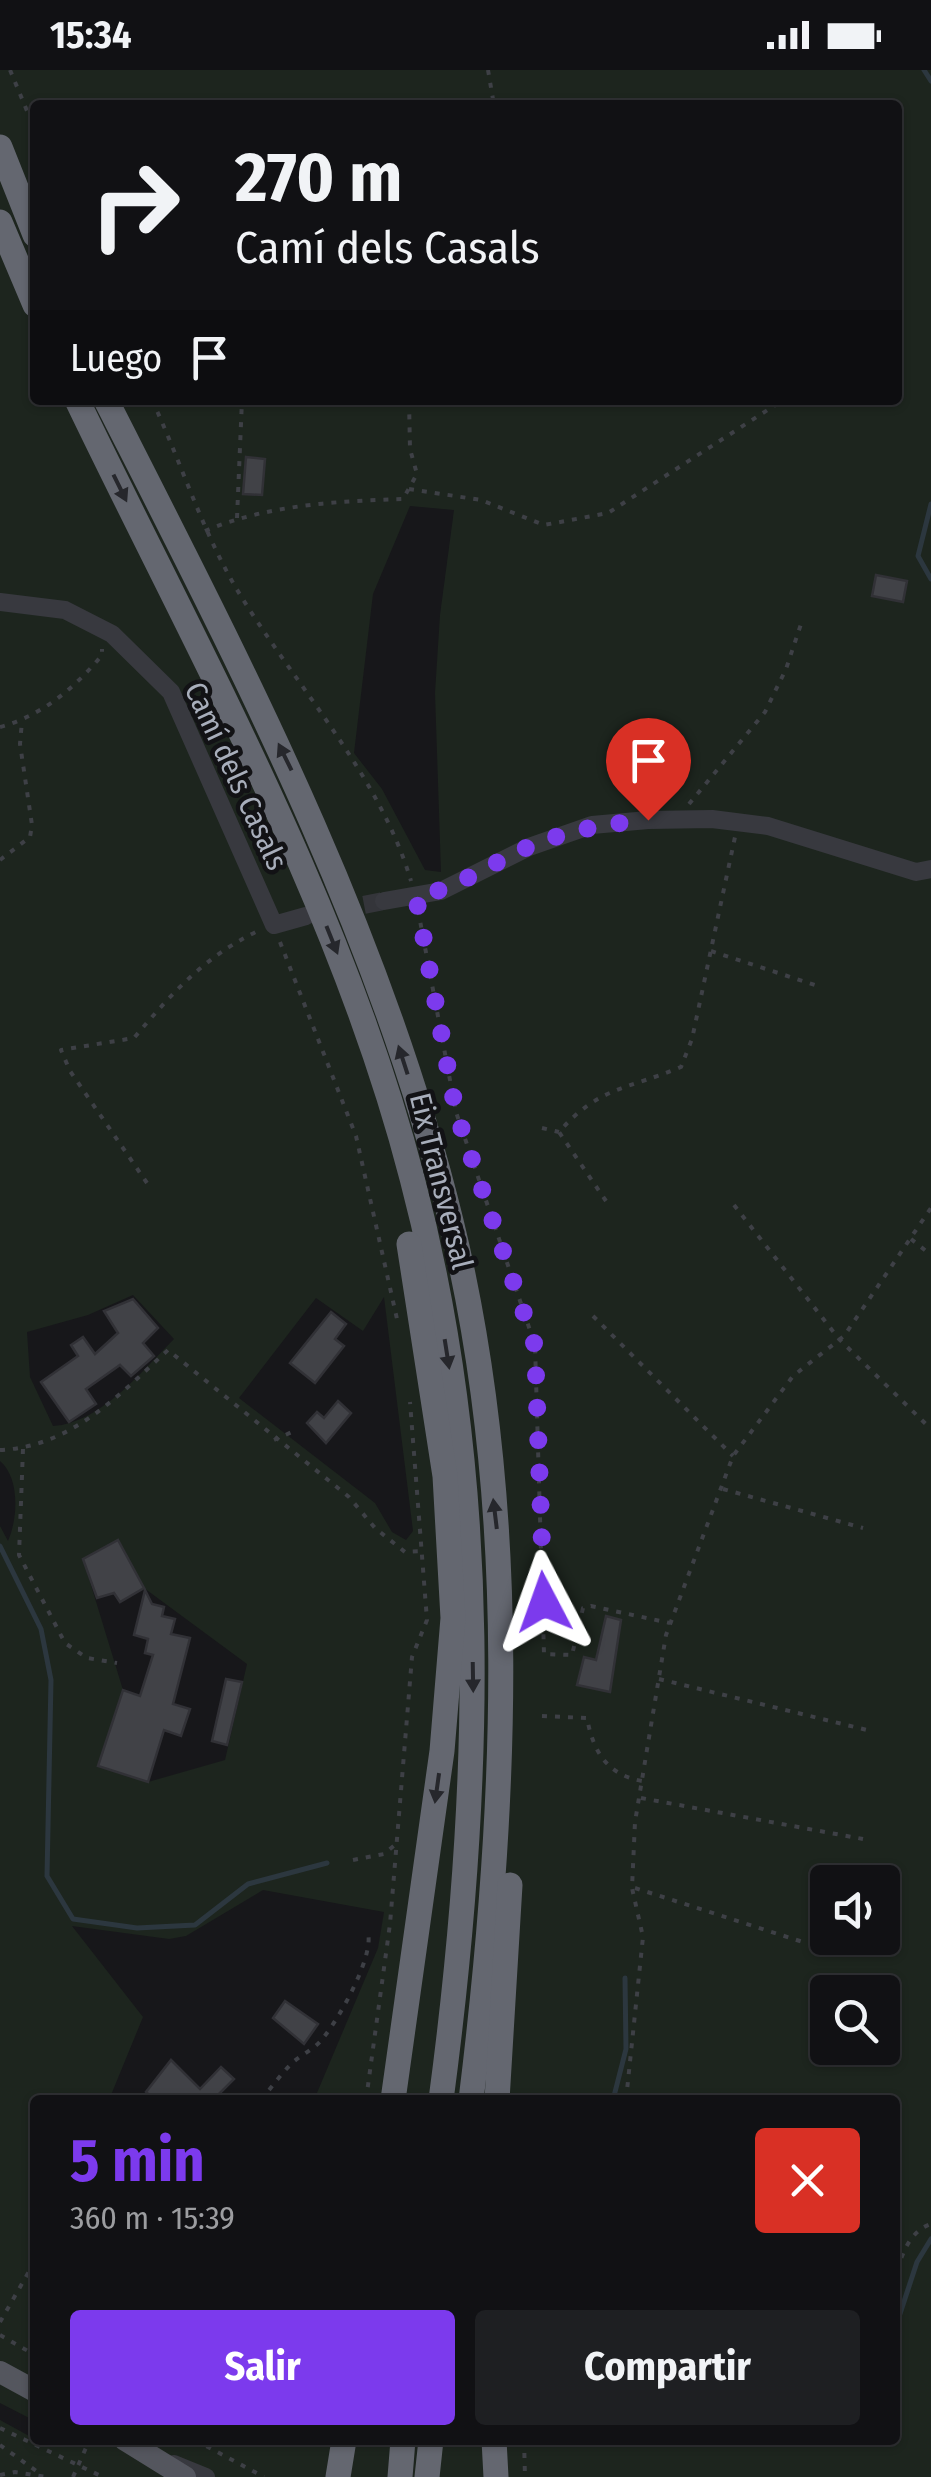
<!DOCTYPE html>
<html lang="es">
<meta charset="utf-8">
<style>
body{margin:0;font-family:"Fira Sans Condensed",sans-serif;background:#1e1f22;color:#f1f3f6;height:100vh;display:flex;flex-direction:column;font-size:38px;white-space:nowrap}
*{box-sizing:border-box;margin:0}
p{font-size:32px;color:#9c9da0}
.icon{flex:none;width:55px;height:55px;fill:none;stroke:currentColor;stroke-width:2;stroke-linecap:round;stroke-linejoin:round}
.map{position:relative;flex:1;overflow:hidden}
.panel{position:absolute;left:30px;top:2025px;width:870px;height:350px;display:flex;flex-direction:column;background:#111114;border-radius:10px;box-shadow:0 2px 8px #0004,0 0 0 2px #303134}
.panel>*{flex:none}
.hud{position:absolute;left:30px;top:30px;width:872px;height:305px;border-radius:10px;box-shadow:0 2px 8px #0004,0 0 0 2px #303134;background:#111114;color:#f1f3f6;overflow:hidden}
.tools{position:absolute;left:810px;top:1795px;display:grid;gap:20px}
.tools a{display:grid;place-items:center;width:90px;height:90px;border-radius:10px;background:#111114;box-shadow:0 2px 8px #0004,0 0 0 2px #303134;font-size:50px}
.pin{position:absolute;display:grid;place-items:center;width:85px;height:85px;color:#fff;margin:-102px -42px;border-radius:50% 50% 50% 0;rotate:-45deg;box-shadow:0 0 10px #0007}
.pin .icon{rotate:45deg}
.me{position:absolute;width:110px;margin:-55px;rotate:356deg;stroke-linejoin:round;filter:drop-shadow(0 0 8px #0008)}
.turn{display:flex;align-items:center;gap:35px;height:210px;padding:0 40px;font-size:45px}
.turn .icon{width:130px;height:130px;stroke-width:2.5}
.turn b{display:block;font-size:70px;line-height:85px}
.then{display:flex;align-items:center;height:95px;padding:0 40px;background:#0003;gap:20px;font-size:38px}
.round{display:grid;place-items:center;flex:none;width:105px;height:105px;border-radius:10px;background:#1e1f22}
.summary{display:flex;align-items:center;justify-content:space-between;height:170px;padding:0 40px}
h1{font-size:60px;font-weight:700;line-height:75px;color:#7c3aed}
.button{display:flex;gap:20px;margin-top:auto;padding:20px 40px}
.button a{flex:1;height:115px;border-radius:10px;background:#7c3aed;color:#fff;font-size:40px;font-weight:700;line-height:115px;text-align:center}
.button a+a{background:#1e1f22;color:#f1f3f6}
.status{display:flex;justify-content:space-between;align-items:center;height:70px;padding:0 50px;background:#111114;direction:ltr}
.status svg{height:28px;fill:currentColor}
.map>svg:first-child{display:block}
.green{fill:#1d251e;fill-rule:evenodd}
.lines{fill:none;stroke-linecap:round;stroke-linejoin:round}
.stream{stroke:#2c373f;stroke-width:5}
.building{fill:#414247;stroke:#313136;stroke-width:2.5}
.minor-tunnel{stroke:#34353a;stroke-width:18;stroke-dasharray:18 9;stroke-linecap:butt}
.path{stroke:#3e4046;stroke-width:4;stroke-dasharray:5 8;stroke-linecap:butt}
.minor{stroke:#38393f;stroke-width:18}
.major{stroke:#54565e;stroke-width:22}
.highway{stroke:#646770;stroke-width:25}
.oneway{fill:#26272c}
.route{stroke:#7c3aed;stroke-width:18;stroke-dasharray:0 32.4}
.labels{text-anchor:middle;stroke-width:9;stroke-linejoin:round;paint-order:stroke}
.street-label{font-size:30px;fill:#a8aebb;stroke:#121215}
</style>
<div class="status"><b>15:34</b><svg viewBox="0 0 49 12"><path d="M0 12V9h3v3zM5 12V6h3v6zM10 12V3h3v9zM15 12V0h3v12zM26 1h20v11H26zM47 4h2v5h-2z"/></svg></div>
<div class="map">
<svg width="931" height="2407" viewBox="0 0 931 2407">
<rect width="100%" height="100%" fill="#17171a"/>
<path class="green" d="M0,0h931v2407h-931v-57l42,23 853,-3v-340h-581l64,-152 6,-36 -121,-22 -77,46 -17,3 -97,-13 71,91 -34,83h-74v321l-35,-18v-877l8,15c10,-23 12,-63 -8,-80zM35,35h863v295h-863zM410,436l44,4 -14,105 -5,78 6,179 -16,-2 -43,-81 -28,-36 19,-159zM133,1225l41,44c-32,32 -73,84 -121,87l-23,-49 -3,-45 61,-17zM384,1227l29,234 -7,9 -14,-8 -17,-29 -136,-105 77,-100 47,33zM118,1470l26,48 103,76 -22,96 -77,22 -49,-16 24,-76 -40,-131zM828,1812h54v56h-54zM828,1922h54v56h-54z"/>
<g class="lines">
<g class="stream">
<path d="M924,0l7,11"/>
<path d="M931,434l-13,52 13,23"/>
<path d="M0,1476l41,83 10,51 -4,196 26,43 64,9 58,-3 53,-41 79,-21"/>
<path d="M613,2030l13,-51 -1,-71"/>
<path d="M895,2259l22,-67 14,-23"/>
</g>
</g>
<g class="building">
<path d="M246,387l19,2 -3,36 -19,-1z"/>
<path d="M876,505l31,6 -4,21 -31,-6z"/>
<path d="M133,1229l25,29 -15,15 11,13 -23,20 -11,-11 -34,24 10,15 -27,18 -28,-40 37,-26 -7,-11 12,-8 12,17 23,-21 -14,-22z"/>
<path d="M331,1242l15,12 -11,15 9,7 -29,37 -25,-20z"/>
<path d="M338,1331l13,12 -25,30 -19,-20 10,-11 7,6z"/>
<path d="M118,1470l26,48 -24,14 -6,-9 -17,5 -14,-39z"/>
<path d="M145,1520l7,14 12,3 -2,9 13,3 -4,15 19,4 -17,66 17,5 -9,27 -17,-6 -16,52 -50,-16 25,-76 17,6 13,-41 -8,-2 3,-14 -14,-4z"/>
<path d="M606,1546l15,4 -11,72 -33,-7 7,-28 12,3z"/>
<path d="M226,1609l16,3 -15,63 -15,-4z"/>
<path d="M285,1931l33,23 -14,20 -31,-26z"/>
<path d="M171,1990l29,29 21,-22 13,12 -21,21h-59l-8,-8z"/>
</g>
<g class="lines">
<path class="minor-tunnel" d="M311,845l73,-14"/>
<g class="path">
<path d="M10,0l25,60"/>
<path d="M488,0l6,35"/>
<path d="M898,144l12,-2"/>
<path d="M152,330c29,62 49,128 84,188 57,95 144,187 175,293"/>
<path d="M409,419l72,11 63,25 64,-12 175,-113"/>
<path d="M237,448l5,-118"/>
<path d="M205,461c61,-26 132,-30 198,-32l14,-25 -7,-25 -1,-49"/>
<path d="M0,657c41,-11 75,-39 102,-72v-6"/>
<path d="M689,734l76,-92 21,-43 16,-48"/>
<path d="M0,790l30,-23 2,-12 -12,-81 2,-23"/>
<path d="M418,840l38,202 79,233 9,309 28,1 11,-47 8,-2 79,17"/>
<path d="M280,872l76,194 41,183"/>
<path d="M711,881l110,36"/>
<path d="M542,1058l17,4"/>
<path d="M147,1113l-77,-112 -9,-21 73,-12c38,-45 71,-82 124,-107"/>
<path d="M606,1131l-47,-69c40,-46 70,-43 122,-65l11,-28 43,-202"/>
<path d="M734,1135l105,134 92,90"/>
<path d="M911,1169l20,16"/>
<path d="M593,1246l140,140"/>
<path d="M274,1370l18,-8"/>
<path d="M23,1379l-4,106 46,88 22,15 30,5"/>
<path d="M0,1380c71,-3 119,-55 168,-100l181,147 26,31 30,24 19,-1"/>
<path d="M723,1419l140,39"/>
<path d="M659,1609l208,51"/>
<path d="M542,1646l45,2c6,33 20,57 55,63"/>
<path d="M641,1728l222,41"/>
<path d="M353,1790l31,-6 12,-10"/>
<path d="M635,1818l171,55"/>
<path d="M261,2030c10,-12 20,-26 31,-37 10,-9 23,-14 31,-25 16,-19 54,-86 44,-108"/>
<path d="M366,2030l24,-176 22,-267 15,-37 -17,-218"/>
<path d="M626,2030l17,-163 -11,-49 3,-66 31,-187 67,-179 60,-80 51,-40 87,-128"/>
<path d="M895,2213c4,-22 12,-51 36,-59"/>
<path d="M0,2252l35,-61"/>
<path d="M0,2265l35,20"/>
<path d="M0,2358l103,49"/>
<path d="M195,2370l69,37"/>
<path d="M524,2370l1,37"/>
<path d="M0,2375l39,28"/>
<path d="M0,2405l15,-3 31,5"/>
<path d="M73,2407l16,-36"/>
</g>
<g class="minor">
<path d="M0,532l65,8 47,24 59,58 103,233 32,-9"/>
<path d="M384,831l57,-10 88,-44 63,-22 56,-5 64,-1 56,7 148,46 15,-3"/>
<path d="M174,2394l32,13"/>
</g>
<g class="major">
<path d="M0,2302l35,19"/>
<path d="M125,2370l60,37"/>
</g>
<g class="highway">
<path d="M0,77l35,88"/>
<path d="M0,152l35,83"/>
<path d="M77,330c122,254 264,504 335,778 80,303 70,614 29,922"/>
<path d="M106,330c135,266 274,530 345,821 70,288 56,587 20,879"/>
<path d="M393,2030l49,-349 11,-133 -8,-142 -36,-232"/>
<path d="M497,2030l13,-215"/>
<path d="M494,2370l2,37"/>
<path d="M338,2407l6,-37"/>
<path d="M400,2407l3,-37"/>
<path d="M427,2407l4,-37"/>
</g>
</g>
<defs><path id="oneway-solid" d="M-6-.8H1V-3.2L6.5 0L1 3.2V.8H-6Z" transform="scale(2.5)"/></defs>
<g class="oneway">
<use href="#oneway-solid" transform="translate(120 418) rotate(64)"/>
<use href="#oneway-solid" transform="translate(285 687) rotate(-116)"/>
<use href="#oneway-solid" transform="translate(332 870) rotate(68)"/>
<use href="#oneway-solid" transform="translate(403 990) rotate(-108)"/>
<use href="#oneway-solid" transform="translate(447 1284) rotate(81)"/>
<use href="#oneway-solid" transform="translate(495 1444) rotate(-97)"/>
<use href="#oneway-solid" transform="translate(473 1607) rotate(89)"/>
<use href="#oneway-solid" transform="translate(437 1718) rotate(98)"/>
</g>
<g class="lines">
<path class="route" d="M544,1532l-9,-256 -79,-234 -40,-215c41,-9 74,-33 112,-50 40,-17 78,-23 120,-27"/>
</g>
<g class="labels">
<g class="street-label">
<text transform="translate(236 706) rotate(65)" y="10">Camí dels Casals</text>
<text transform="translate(441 1111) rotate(76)" y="10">Eix Transversal</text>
</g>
</g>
</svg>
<div class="tools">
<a><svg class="icon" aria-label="sound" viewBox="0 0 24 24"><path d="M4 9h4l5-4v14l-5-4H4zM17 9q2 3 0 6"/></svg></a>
<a><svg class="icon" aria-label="search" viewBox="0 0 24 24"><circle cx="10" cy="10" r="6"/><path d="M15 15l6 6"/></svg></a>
</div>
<div class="pin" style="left:648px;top:750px;background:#d93025"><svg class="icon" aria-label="arrive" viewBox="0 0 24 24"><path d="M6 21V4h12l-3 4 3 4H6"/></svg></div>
<svg class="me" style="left:544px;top:1532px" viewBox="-20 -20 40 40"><path d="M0-17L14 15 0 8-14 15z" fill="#7c3aed" stroke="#fff" stroke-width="4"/></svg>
<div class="hud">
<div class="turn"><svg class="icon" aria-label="right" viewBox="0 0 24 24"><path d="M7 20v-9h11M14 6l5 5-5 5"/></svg><div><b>270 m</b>Camí dels Casals</div></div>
<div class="then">Luego<svg class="icon" aria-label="arrive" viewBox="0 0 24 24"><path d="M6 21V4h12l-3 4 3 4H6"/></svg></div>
</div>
<section class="panel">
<div class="summary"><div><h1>5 min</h1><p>360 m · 15:39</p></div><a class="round" style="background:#d93025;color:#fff"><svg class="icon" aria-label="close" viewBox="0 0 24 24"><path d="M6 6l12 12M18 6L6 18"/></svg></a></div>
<div class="button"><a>Salir</a><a>Compartir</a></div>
</section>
</div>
